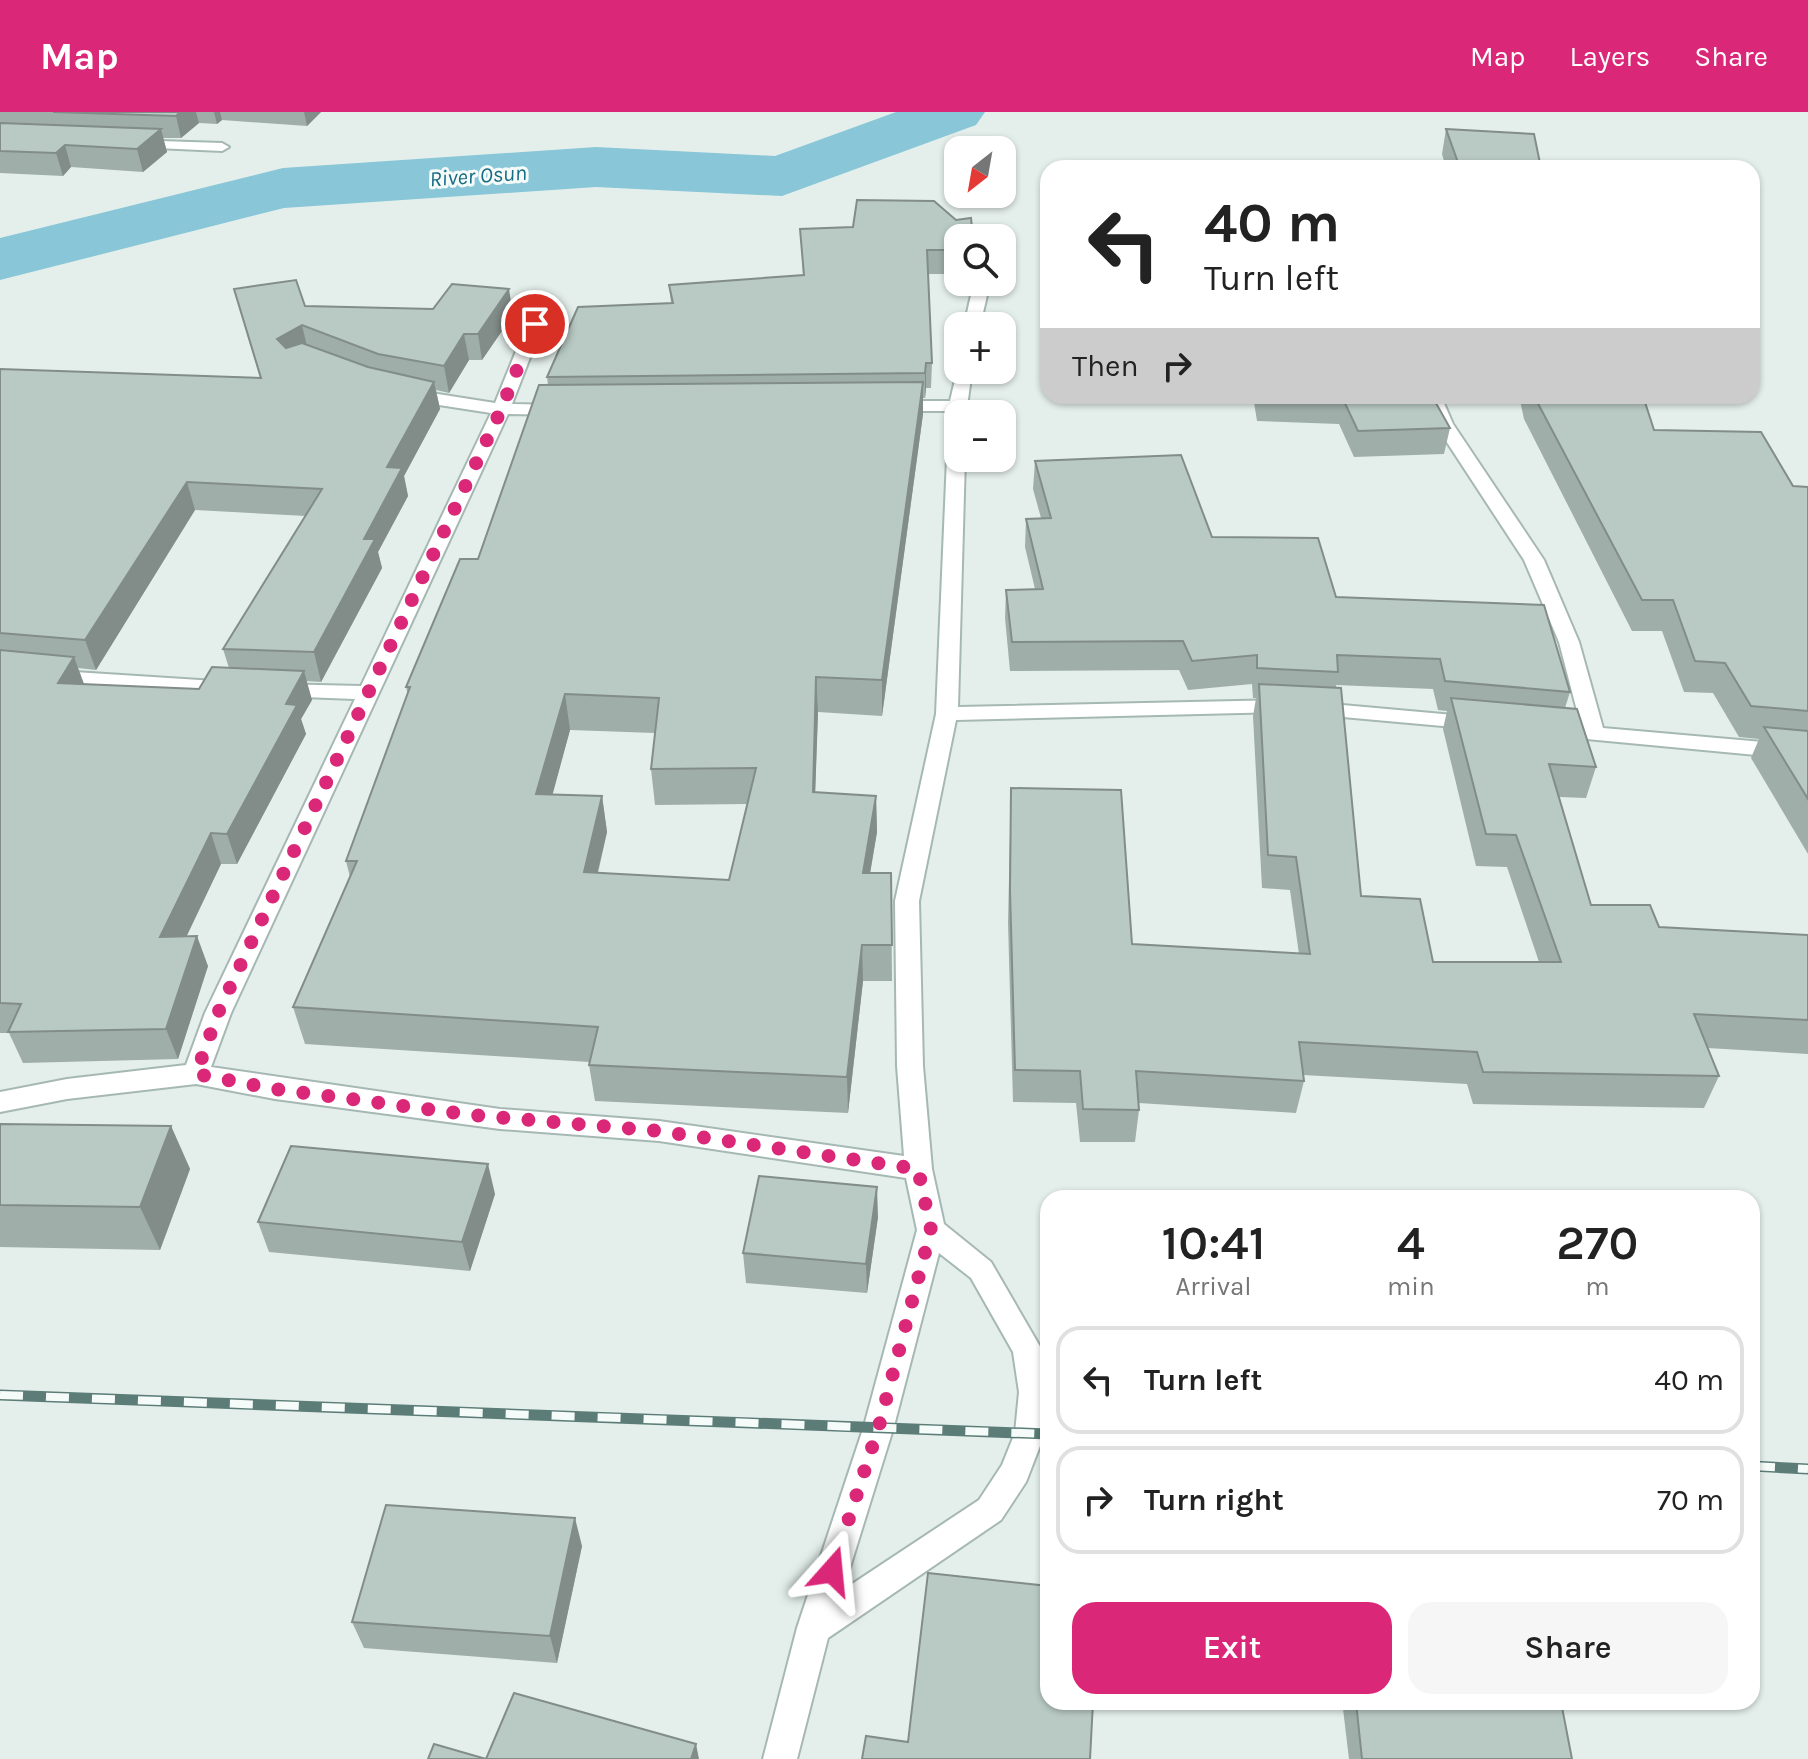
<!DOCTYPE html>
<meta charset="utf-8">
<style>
body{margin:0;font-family:Karla,sans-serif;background:#f6f6f6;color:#222;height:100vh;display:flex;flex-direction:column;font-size:30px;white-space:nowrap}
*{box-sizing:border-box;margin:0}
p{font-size:26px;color:#767676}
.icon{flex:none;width:44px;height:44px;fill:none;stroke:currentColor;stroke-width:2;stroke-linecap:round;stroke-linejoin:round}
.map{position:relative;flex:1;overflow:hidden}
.details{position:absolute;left:1040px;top:1078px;width:720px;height:520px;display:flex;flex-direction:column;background:#fff;border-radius:24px;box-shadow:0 2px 6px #0004}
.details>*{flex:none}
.hud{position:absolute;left:1040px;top:48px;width:720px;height:244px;border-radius:24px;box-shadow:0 2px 6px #0004;background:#fff;color:#222;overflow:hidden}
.needle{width:52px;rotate:211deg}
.fabs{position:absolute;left:944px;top:24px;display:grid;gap:16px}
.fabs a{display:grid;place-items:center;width:72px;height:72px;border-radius:16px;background:#fff;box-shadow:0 2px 6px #0004;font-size:40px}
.pin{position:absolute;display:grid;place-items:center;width:68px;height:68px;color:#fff;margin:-34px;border:4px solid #fff;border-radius:50%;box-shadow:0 2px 8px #0007}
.me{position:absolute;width:88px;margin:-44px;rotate:18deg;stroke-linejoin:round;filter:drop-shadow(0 0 6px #0008)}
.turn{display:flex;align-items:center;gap:28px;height:168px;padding:0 32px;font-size:36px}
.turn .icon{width:104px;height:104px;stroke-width:2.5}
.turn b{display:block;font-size:56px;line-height:68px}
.then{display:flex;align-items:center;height:76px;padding:0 32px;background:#0003;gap:16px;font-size:30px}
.eta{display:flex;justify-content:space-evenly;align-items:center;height:136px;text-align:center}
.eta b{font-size:48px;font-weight:600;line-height:56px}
.cta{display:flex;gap:16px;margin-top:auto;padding:16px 32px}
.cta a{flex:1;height:92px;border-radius:24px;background:#db2777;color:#fff;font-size:32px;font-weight:600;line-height:92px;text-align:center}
.cta a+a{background:#f6f6f6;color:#222}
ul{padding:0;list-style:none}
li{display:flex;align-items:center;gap:24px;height:108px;margin:0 16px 12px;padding:0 16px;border:4px solid #e0e0e0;border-radius:24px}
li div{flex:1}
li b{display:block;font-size:30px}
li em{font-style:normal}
header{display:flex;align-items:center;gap:48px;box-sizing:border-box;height:112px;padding:0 40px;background:#db2777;color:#fff}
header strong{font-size:38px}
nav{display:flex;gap:44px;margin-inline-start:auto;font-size:28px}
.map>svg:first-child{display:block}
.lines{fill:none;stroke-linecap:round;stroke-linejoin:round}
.river{fill:#88c6d8;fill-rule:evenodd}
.minor-casing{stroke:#a6b8b3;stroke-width:4}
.minor{fill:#fff;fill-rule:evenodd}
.rail-casing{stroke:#5c7d77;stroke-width:11}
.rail{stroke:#f5fbf8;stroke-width:8;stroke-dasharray:23;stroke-linecap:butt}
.wall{fill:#9faea9;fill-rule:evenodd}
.shaded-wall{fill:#828d89}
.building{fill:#b9cac4;stroke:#828d89;stroke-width:2;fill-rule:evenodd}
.route{stroke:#db2777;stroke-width:14;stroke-dasharray:0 25.2}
.labels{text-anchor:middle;stroke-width:6;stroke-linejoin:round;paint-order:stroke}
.far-water-label{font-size:22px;font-style:italic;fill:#166a84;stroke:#f5fbf8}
</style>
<header>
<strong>Map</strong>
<nav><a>Map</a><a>Layers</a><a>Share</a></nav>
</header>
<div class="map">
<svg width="1808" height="1647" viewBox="0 0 1808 1647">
<rect width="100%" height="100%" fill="#e4efeb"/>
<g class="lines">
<path class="river" d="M896,0h89l-9,13 -194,71 -186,-9 -312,21 -284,72v-42l283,-70 313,-21 179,9z"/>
<defs>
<g id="minor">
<path d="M129,28l93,3 7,4 -7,4 -88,-4 -7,-4z"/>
<path d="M974,170h16l-10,44h-16z"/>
<path d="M535,207l8,5 -31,80 51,1 9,5 -9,5 -55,-1 -277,599 -20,54 289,42 159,12 245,35 -7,-90 -2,-165 41,-187 13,-303h-57l-8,-5 8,-5h58l8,-34v3h14l-6,44h-8v44h7l-7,249 329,-7 189,17 11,6 -11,6 -189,-17 -331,8 -37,181 4,165 9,103 12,55 47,38 51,88 6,36 -3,47 -19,49 -25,38 -173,118 -31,121h-34l34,-131 67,-202 53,-196 -11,-52 -247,-37 -159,-12 -225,-30 -79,-15 -129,15 -67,13v-20l67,-13 119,-14 19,-52 150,-314 -79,-3 -10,-6 10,-6 85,2 130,-273 -65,-10 -28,-9 8,-5 89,14 32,-79zM939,1141l32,25 42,74 6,40 -4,41 -13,32 -23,35 -136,90 51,-164z"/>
<path d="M1430,284h16l-3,5 10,23 91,136 35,82 24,86 205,18v14l-264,-25 -3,-5 3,-5 37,1 -22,-84 -35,-82 -89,-136 -8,-23z"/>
<path d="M0,551l28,6 203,13 10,6 -10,6 -203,-13 -28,-6z"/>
</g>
</defs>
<use href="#minor" class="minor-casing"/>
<use href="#minor" class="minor"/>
<defs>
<g id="rail">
<path d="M0,1283l1048,39"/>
<path d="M1752,1354l56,3"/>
</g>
</defs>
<use href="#rail" class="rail-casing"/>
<use href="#rail" class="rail"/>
</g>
<g class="wall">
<path d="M0,0h321l-14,14 -85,-6 -5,4 -18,-1 -18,15h-18l4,14 -24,20 -72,-5 -8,9 -63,-3z"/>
<path d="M1446,17l95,39h-95l-4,-14z"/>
<path d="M800,117l158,9v36h-30l4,89 -1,25h-5l-1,10h-2v16l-41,302 -64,-4 -3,80 61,4 1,36 -7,41h21l1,108h-29l-15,132 -253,-12 -6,-36v-3l-284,-18 -12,-37 57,-130 -4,-16 62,-166 -2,-8 72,-128 70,-174 -1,-8 124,-74 -2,-18 134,-10zM570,618l85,3 -4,36 4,36 92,-1 -18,76 -131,-7 9,-41 -5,-36 -50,-2z"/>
<path d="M234,177l71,17 208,9 -31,45h-13l-20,33 -13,-3 4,19 -36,67 4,20 -30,56 4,16 -61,114 -15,-1 6,19 -11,19 5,15 -69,130h-16l-35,72 22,30 -30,93 -155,4 -14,-30h-9v-664l260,9zM195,398l111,6 -83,133 6,19 -30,21 -115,-5 -6,-16 18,2z"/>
<path d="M1253,284h179l18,32 -6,26 -90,3 -15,-33 -82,-3z"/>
<path d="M1519,284h124l11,34 139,56 15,1v367l-57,-96 8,-19 -20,-2 -26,-44 -29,-1 -22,-61h-30l-108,-212z"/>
<path d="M1035,349l177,76 124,60 234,95 -5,16 31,59 -10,31 -27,-1 32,108 68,22 149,8v119l-101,-6 12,28 -15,32 -231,-4 -6,-20 -164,-9 1,6 -8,32 -157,-10v7l-4,32h-55l-4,-39 -63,-1 -5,-179 3,-135 121,156 167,10 -9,-64 -28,-2 -9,-172 3,-18h-3l-1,-14 -64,6 -9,-20 -169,1 -5,-53 1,-28 29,-1 -10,-42 1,-28 15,-1 -8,-29zM1336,573l97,4 5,21 9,1 -4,18 33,137 31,1 32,95h-106l-72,-66z"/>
<path d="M0,1012l171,2 19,43 -30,81 -160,-3z"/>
<path d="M495,1082l-25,77 -201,-19 -11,-30z"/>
<path d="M878,1105l-11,76 -121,-10 -3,-30z"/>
<path d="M582,1434l-25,117 -193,-15 -12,-26z"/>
<path d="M1346,1590h215l11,57h-223l-6,-50z"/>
</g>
<g class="shaded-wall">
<path d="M180,0h16l3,11 -18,15 -5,-22z"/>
<path d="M214,0h6l2,8 -5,4z"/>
<path d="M304,0h17l-14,14z"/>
<path d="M161,17l6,23 -24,20 -6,-23z"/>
<path d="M65,33l6,22 -8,9 -7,-23z"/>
<path d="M509,177l4,26 -31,45 -4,-26z"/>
<path d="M302,213l6,26 -25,15 -6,-27z"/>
<path d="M464,222l5,26 -20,33 -5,-27z"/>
<path d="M926,251v25l-1,10v-25z"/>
<path d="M434,270l6,27 -36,67 4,20 -30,56 4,16 -61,114 -7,-30 50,-113 23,-72z"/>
<path d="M923,270v32l-41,302v-36z"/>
<path d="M187,370l8,28 -99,160 -11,-30z"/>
<path d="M74,545l11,30 -27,-4z"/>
<path d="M304,559l8,29 -11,19 5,15 -69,130 -10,-30 59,-130z"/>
<path d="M816,565l2,35 -4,116 -1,-36z"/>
<path d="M565,582l5,36 -27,100 -7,-36z"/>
<path d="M602,684l5,36 -18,76 -5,-36z"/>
<path d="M876,684l1,36 -13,77 -1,-36z"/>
<path d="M211,721l10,31 -49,103 -12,-30z"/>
<path d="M197,824l11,30 -30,93 -12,-30z"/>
<path d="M862,833l1,36 -15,132 -1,-36z"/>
<path d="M171,1014l19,43 -30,81 -20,-43z"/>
<path d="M488,1052l7,30 -25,77 -8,-29z"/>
<path d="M877,1075l1,30 -11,76 -1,-29z"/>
<path d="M575,1406l7,28 -25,117 -7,-27z"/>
<path d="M696,1632l3,15h-8z"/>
</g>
<g class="building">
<path d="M53,0h127l-4,4z"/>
<path d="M0,11l161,6 -24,20 -72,-4 -9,8 -56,-2z"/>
<path d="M1446,17l88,5 7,34h-81z"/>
<path d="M857,88l77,1 22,19 15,-2 2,20h-15v12h-31l5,113h-6l-1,10 -378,4 31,-70 95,-4 -4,-18 135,-10 -4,-46 53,-2z"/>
<path d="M296,168l9,26 128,3 19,-25 57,5 -31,45h-14l-20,32 -66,-12 -76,-29 -25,14 9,9 16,-5 66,24 66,15 -47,85 15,1 -38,71h11l-61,113 -91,-3 99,-160 -135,-7 -102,158 -85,-7v-264l261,9 -27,-89z"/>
<path d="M923,270l-41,298 -66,-3 -3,115 63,4 -13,77h28l1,72h-30l-15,132 -258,-12 9,-38 -305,-20 64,-146h-11l64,-174h-4l54,-128h18l61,-174zM565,582l94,4 -8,71 105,-1 -27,112 -145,-8 18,-76 -66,-2z"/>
<path d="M1260,284h172l18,32 -92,3 -15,-32z"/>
<path d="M1534,284h109l11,34 107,2 32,54 15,1v224l-57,-5 -26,-43 -30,-2 -22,-61h-31z"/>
<path d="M1181,343l31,82 106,1 18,59 208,8 26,87 -125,-11 -5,-22 -103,-4 1,17 -81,-4v-13l-65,6 -9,-20 -171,1 -6,-52 37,-1 -17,-70 25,-1 -16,-57z"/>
<path d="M0,538l74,7 -16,26 141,6 13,-22 92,4 -18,33 11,1 -70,129 -16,-1 -51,104 37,-1 -31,93 -158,3 13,-28 -21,-1z"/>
<path d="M1259,572l82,4 20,208 59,3 13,63h128l-45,-127 -30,-1 -35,-136 126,11 19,58 -47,-3 42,141h59l9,22 149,8v85l-114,-6 25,62 -236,-4 -6,-20 -178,-10 5,39 -168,-10 3,39 -56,-1 -3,-38 -65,-1 -5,-179 1,-103 110,2 11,154 178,10 -14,-97 -28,-2z"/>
<path d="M1764,615l44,4v68z"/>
<path d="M0,1012l171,2 -31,81 -140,-2z"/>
<path d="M291,1034l197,18 -26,78 -204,-20z"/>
<path d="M759,1064l118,11 -11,77 -123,-11z"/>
<path d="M386,1393l189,13 -25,118 -198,-14z"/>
<path d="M928,1461l120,13v116h45l-3,57h-228l4,-23 42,6z"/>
<path d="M514,1581l182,51 -5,15h-263l6,-15 52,15z"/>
<path d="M1356,1590h205l11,57h-210z"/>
</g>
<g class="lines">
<path class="route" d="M535,212l-34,86 -283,603 -22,61 79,15 197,26 187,16 259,38 13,61 -52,196 -47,145"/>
</g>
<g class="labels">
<g class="far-water-label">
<text transform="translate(478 63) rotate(-4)" y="8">River Osun</text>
</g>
</g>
</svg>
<div class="fabs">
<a><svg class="needle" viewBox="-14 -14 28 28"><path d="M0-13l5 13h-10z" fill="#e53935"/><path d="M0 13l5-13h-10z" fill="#767676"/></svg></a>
<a><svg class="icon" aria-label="search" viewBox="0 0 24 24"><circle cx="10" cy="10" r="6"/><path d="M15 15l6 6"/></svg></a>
<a>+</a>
<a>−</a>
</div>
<div class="pin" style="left:535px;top:212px;background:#d93025"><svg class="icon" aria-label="arrive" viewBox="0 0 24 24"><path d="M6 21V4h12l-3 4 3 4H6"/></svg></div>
<svg class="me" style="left:832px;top:1459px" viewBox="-20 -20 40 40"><path d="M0-17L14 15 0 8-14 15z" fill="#db2777" stroke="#fff" stroke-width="4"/></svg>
<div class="hud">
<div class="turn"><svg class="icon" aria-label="left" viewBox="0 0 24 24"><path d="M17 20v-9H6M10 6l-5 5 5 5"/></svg><div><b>40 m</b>Turn left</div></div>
<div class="then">Then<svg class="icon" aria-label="right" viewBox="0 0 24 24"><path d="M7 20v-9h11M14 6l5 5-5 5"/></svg></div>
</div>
<section class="details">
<div class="eta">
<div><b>10:41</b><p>Arrival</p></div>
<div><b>4</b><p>min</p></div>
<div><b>270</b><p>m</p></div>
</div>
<ul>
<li><svg class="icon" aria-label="left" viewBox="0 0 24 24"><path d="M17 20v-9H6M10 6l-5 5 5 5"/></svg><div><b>Turn left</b></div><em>40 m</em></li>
<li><svg class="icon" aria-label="right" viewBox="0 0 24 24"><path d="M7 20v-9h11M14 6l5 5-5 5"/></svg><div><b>Turn right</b></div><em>70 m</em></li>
</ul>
<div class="cta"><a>Exit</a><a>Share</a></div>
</section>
</div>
